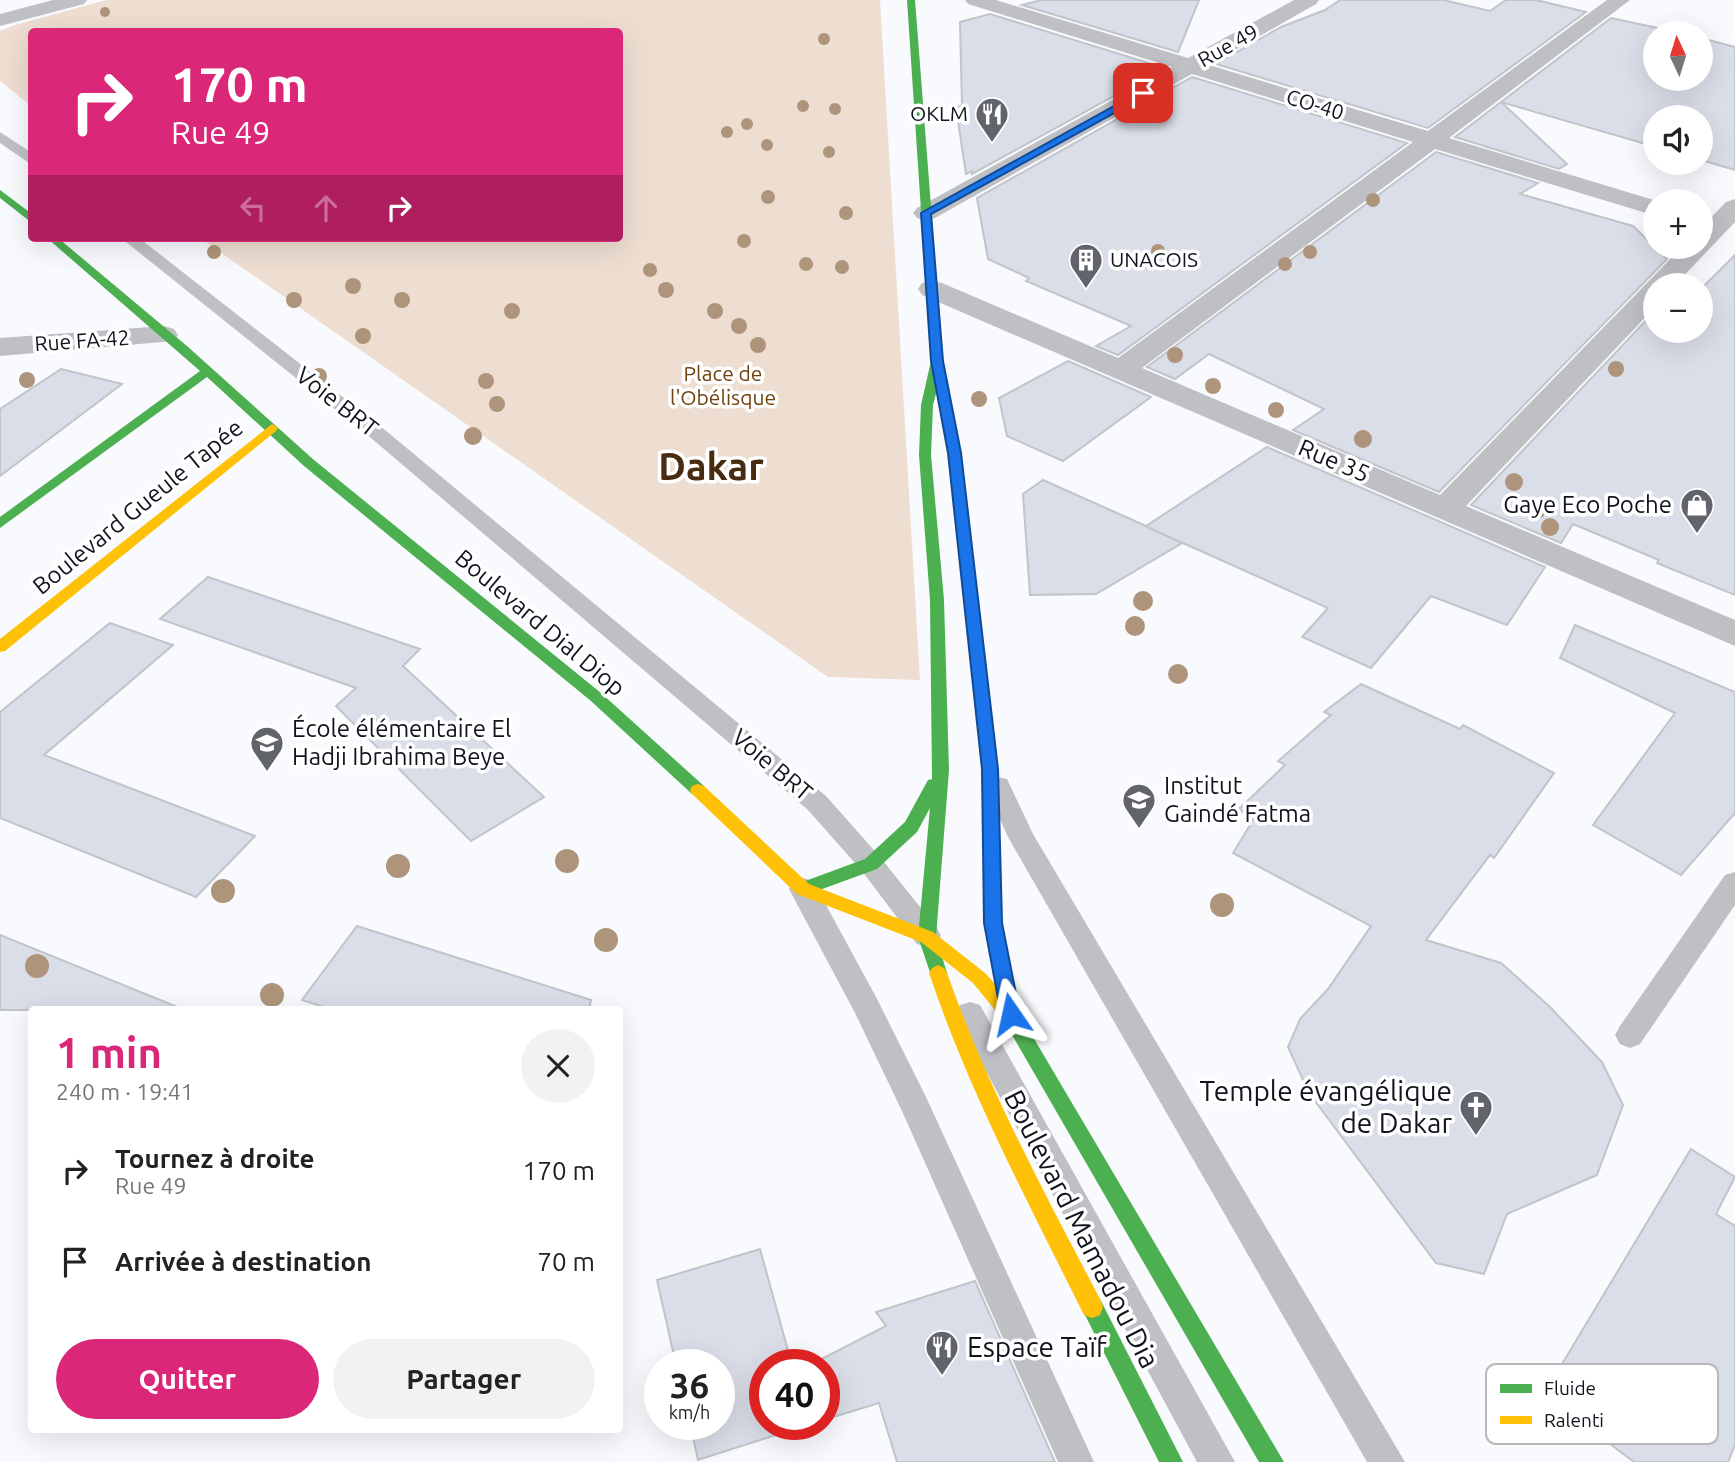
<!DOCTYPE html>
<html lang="fr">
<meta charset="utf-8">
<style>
body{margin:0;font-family:Ubuntu,sans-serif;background:#f2f2f2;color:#222;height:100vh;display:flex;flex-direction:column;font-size:26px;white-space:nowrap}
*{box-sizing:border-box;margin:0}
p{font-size:23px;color:#767676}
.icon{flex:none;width:38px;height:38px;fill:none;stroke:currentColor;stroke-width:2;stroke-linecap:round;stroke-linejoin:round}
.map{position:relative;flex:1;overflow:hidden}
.drawer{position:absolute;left:28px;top:1006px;width:595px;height:427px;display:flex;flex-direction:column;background:#fff;border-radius:7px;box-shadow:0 7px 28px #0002}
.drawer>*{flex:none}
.guide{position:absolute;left:28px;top:28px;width:595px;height:214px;border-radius:7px;box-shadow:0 7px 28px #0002;background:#db2777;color:#fff;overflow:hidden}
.needle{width:46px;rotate:356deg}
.fabs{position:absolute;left:1643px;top:21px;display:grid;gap:14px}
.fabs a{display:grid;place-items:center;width:70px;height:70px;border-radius:50%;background:#fff;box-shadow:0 7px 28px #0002;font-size:35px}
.speed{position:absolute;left:644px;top:1349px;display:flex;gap:14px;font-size:35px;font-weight:700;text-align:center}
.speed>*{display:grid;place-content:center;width:91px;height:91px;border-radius:50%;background:#fff;box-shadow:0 7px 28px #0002;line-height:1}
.speed small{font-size:18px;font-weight:400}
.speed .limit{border:10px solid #d22;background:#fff;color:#111}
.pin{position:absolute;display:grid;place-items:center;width:60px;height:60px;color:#fff;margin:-30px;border-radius:14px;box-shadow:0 4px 10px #0006}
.me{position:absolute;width:77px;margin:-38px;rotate:349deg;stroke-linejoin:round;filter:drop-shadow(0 0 5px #0008)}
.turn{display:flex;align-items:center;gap:24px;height:147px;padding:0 28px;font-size:32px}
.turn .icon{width:91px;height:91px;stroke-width:2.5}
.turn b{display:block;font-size:49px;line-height:60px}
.lanes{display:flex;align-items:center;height:66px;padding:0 28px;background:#0003;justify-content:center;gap:35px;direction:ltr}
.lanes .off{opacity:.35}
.round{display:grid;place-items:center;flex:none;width:74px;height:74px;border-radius:37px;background:#f2f2f2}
.overview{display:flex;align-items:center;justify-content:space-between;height:119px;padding:0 28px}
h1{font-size:42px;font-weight:700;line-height:52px;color:#db2777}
.action{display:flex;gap:14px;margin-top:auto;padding:14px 28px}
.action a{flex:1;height:80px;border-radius:42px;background:#db2777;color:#fff;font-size:28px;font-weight:700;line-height:80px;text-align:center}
.action a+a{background:#f2f2f2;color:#222}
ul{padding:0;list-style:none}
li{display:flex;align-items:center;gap:21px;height:91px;padding:0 28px}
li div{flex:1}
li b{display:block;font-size:26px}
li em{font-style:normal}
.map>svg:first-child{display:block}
.green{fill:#eeded2}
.building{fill:#dadee8;stroke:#c1c4c9;stroke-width:2}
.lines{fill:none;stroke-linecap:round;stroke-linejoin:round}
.lane{fill:#bfc0c4;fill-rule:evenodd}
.street{fill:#bfc0c4;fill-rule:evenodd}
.fast{fill:#4caf50;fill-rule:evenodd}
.slow{fill:#ffc107;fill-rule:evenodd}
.tree{fill:#ae947a}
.route{fill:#1a73e8;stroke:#114b97;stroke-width:2}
.labels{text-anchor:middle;stroke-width:7;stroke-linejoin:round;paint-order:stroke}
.far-street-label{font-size:21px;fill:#11141d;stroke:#fff}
.far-poi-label{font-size:21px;fill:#11141d;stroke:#fff;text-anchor:end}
.far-park-label{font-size:21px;fill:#71410e;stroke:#fff}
.street-label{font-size:24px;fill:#11141d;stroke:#fff}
.poi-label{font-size:24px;fill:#11141d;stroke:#fff;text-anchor:start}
.near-poi-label{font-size:28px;fill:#11141d;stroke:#fff;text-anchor:end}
.near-street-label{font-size:28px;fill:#11141d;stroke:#fff}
.town-label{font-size:38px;font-weight:bold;fill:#492b0f;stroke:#fff}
.key{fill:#fff;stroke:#b8b8bb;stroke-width:2}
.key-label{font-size:19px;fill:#11141d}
</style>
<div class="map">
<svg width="1735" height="1462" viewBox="0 0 1735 1462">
<rect width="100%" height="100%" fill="#f8fafd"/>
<path class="green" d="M106,0h774l40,680 -92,-3 -628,-439h420v-206h-588l-1,74 -31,-25v-50l15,-6z"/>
<g class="building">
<path d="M1041,0h158l-21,52 -156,-47z"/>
<path d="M1340,0h103l47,11 16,-11h30l50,12 -158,116 -212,-64 65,-37 44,-17z"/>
<path d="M990,14l175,54 -193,106v-3l-6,3 -10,-66 6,-3 -2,-83z"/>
<path d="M1611,18l70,15h-25v46h45v-41l34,9v123l-34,-10v-43h-45v30l-155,-45z"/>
<path d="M1192,77l215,66 -289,212 -22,-9 35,-20 -105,-45 3,-3 -41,-19 -11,-61z"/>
<path d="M1501,102l66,62 -8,5 -104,-32z"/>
<path d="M1436,152l102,31 -18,11 113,32 34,33 -228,233 -146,-62 31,-21 -115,-55 -34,25 -28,-12z"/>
<path d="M1735,255v340l-78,-32 2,-3 -86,-36 -12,19 -90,-38 185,-195v21h45v-42z"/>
<path d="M1068,361l83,36 -88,64 -56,-25 -8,-38z"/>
<path d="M61,369l61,15 -122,92v-67z"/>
<path d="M1267,447l278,120 -38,58 -76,-29 -60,72 -69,-31 26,-29 -181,-81 35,16 -86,51 -66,1 -7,-101 20,-14 103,46z"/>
<path d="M208,577l212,72 -17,17 141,131 -73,44 -135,-135 20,-18 -196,-69z"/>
<path d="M110,623l63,22 -129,110 211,81 -59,61 -196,-79v-106z"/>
<path d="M1575,625l160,67v121l-54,62 -88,-50 82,-112 -115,-55z"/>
<path d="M1361,684l99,45 3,-4 91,48 -60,85 -4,-3 -64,85 75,23 49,44 52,55 21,43 -26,70 -90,39 -23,60 -48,-11 -127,-170 -21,-46 12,-28 28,-30 43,-63 -138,-73 20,-33 -14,-11 46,-44 -7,-4 53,-46 -7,-3z"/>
<path d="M357,926l234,74 -2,10h-256l-31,-10z"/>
<path d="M0,935l180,73 -1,2h-179z"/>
<path d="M1691,1149l44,28 -19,37 19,12v219l-7,17h-94l-90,-68z"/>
<path d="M760,1249l32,116h-27v59h45l-112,36 -8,-36h29v-59h-43l-19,-85z"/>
<path d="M975,1281l80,181h-158l-18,-59 -55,17v-55h-14l76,-39 -10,-14z"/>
</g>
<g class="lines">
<g class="lane">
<path d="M0,132l32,21v12l-32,-22z"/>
<path d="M121,238h18l246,192 441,366 54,61 57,71 4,8 -4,8 -10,3 -10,-3 -55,-73 -54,-61 -437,-372z"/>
<path d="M998,777l9,2 26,55 372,628h-38l-359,-625 -23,-51 4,-7z"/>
<path d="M1735,872v33l-95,139 -10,4 -10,-4 -5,-9 5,-9 105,-151z"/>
<path d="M803,878l10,3 63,116 50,100 168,365h-36l-156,-351 -47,-98 -66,-124 4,-8z"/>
<path d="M970,1002l10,3 255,457h-38l-237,-439 -5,-9 5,-9z"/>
</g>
<g class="street">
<path d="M53,0h34l-3,4 -84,22v-12z"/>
<path d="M965,0h31l192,58 106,-58h25l-3,4 -107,61 219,66 179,-131h23l-181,138 208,63 -1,15 -221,-67 -293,219 298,127 242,-248h19v-19l25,-26 9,-3v23l-60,63h-19v21l-190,200 269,114v26l-813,-351 -4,-6 4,-6 10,-2 10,2 176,75 295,-216 -221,-68 -257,144 -9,3 -9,-3 -4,-5 4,-5 255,-141 -204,-63z"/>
<path d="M164,326l10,3 4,6 -4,6 -174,15v-18z"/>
</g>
<g class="fast">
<path d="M907,0h8l28,361 18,92 37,316 4,154 18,92 264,447h-25l-262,-453 3,-6 -16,-80 -2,-154 -33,-316 -12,-63 -4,15 -2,50 13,145 5,170 -13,167 11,36 -3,5 -6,3 -6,-3 -14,-41 12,-129 -13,24 -40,37 -74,27 -6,-2 -3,-5 3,-5 68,-25 40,-37 23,-42 4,-1 -2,-179 -11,-145 2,-50 10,-44z"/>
<path d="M0,190l32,24v9l-32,-25z"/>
<path d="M47,238h11l129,108 127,114 287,233 103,93 2,4 -2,4h-12l-101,-93 -287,-235 -97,-89 -207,151v-11l200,-146z"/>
<path d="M1092,1296l8,3 83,163h-24l-78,-155 3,-8z"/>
</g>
<g class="slow">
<path d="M272,424l6,4 -2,3 -271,220 -5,1v-13z"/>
<path d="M698,784l6,2 105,98 124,48 52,41 28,30 2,6 -2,6 -7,2 -7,-2 -26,-32 -52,-41 -124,-48 -105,-100 -2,-4 2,-4z"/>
<path d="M938,965l6,3 3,5c40,114 97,219 153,326l3,8 -3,8 -8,3 -8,-3c-56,-113 -115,-223 -155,-342l3,-5z"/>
</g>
</g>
<g class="tree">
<circle cx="105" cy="12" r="5"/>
<circle cx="824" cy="39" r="6"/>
<circle cx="803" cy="106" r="6"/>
<circle cx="835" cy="109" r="6"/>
<circle cx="747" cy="124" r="6"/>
<circle cx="727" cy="132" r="6"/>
<circle cx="767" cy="145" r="6"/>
<circle cx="829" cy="152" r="6"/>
<circle cx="768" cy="197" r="7"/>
<circle cx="1373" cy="200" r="7"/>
<circle cx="846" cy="213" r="7"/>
<circle cx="744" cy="241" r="7"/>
<circle cx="1158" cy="251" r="7"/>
<circle cx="214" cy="252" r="7"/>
<circle cx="1310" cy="252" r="7"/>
<circle cx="806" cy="264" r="7"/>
<circle cx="1285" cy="264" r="7"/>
<circle cx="842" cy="267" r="7"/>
<circle cx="650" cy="270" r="7"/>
<circle cx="353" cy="286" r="8"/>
<circle cx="666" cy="290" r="8"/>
<circle cx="294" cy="300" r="8"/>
<circle cx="402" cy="300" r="8"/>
<circle cx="512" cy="311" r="8"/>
<circle cx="715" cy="311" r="8"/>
<circle cx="739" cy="326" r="8"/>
<circle cx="363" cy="336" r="8"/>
<circle cx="758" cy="345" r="8"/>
<circle cx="1175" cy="355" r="8"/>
<circle cx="1616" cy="369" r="8"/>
<circle cx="319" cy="376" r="8"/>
<circle cx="27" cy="380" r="8"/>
<circle cx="486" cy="381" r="8"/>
<circle cx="1213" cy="386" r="8"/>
<circle cx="979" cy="399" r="8"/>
<circle cx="497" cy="404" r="8"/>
<circle cx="1276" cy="410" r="8"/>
<circle cx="473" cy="436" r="9"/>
<circle cx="1363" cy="439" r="9"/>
<circle cx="1514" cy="482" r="9"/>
<circle cx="1537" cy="510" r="9"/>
<circle cx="1550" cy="527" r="9"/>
<circle cx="1143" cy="601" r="10"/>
<circle cx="1135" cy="626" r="10"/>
<circle cx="1178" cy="674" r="10"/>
<circle cx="567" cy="861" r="12"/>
<circle cx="398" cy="866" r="12"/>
<circle cx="223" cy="891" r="12"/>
<circle cx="1222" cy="905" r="12"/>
<circle cx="606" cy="940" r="12"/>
<circle cx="37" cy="966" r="12"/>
<circle cx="272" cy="995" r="12"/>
</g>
<path class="route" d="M1143,90l5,3 -1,2 -216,119 12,147 18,92 37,316 4,154 18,91 -3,6 -6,2 -7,-2 -3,-6 -17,-91 -2,-154 -34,-316 -17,-92 -10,-148z"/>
<defs>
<symbol id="restaurant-pin" viewBox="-11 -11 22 30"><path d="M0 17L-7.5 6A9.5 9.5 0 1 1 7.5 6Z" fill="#62646b" stroke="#fff"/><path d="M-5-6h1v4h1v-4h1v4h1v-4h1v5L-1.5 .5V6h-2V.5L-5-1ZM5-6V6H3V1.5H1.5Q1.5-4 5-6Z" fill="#fff"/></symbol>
<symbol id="building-pin" viewBox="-11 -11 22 30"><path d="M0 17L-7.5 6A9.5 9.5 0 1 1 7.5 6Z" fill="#62646b" stroke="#fff"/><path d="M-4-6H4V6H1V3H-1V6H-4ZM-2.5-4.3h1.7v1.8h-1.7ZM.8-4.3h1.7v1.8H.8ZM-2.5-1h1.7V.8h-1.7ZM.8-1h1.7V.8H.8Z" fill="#fff"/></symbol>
<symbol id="shop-pin" viewBox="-11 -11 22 30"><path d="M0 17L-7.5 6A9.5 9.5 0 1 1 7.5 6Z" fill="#62646b" stroke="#fff"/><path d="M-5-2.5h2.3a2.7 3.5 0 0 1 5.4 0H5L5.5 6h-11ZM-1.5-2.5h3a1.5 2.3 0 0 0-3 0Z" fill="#fff"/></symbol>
<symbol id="school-pin" viewBox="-11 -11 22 30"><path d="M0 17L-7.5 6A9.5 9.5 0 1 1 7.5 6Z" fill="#62646b" stroke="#fff"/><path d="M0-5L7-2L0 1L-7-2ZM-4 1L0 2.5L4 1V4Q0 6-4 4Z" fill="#fff"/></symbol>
<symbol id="church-pin" viewBox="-11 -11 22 30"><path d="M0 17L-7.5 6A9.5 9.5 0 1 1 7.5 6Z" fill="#62646b" stroke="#fff"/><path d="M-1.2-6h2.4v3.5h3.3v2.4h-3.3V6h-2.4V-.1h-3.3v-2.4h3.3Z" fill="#fff"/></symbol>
</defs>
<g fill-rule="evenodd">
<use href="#restaurant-pin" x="973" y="95" width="38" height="52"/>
<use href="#building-pin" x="1067" y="241" width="38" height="52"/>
<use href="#shop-pin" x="1678" y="486" width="38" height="52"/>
<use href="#school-pin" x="248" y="724" width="38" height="52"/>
<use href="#school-pin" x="1120" y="781" width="38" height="52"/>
<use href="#church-pin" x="1457" y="1088" width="38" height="52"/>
<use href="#restaurant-pin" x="923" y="1328" width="38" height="52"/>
</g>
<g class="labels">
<g class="far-street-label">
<text transform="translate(1228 46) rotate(-29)" y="7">Rue 49</text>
<text transform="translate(1315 105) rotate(17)" y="7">CO-40</text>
<text transform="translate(82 341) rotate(-4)" y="7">Rue FA-42</text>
</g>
<g class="far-poi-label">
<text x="968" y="121">OKLM</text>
<text x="1110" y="267" text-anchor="start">UNACOIS</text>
</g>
<g class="far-park-label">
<text x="723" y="381">Place de<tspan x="723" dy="24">l'Obélisque</tspan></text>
</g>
<g class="street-label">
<text transform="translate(337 402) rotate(38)" y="8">Voie BRT</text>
<text transform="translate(1334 461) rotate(23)" y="8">Rue 35</text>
<text transform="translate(138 507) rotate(-39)" y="8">Boulevard Gueule Tapée</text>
<text transform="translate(540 623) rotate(40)" y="8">Boulevard Dial Diop</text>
<text transform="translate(772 765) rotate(40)" y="8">Voie BRT</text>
</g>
<g class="poi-label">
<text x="1672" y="513" text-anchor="end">Gaye Eco Poche</text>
<text x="292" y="737">École élémentaire El<tspan x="292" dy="28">Hadji Ibrahima Beye</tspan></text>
<text x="1164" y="794">Institut<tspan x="1164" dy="28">Gaindé Fatma</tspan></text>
</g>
<g class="near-poi-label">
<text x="1452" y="1101">Temple évangélique<tspan x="1452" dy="32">de Dakar</tspan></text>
<text x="967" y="1357" text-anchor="start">Espace Taïf</text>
</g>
<g class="near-street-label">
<text transform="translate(1082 1229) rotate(63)" y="10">Boulevard Mamadou Dia</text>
</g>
<g class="town-label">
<text x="711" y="480">Dakar</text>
</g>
</g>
<rect x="1486" y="1364" width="232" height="80" rx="10" class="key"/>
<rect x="1500" y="1384" width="32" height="9" fill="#4caf50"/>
<rect x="1500" y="1416" width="32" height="8" fill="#ffc107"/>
<g class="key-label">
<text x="1544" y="1395">Fluide</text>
<text x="1544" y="1427">Ralenti</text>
</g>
</svg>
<div class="fabs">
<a><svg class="needle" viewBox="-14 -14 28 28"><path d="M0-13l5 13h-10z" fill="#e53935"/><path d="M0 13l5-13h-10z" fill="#767676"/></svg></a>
<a><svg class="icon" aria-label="sound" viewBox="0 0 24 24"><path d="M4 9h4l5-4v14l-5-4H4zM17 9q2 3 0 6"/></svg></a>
<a>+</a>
<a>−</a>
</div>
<div class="speed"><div>36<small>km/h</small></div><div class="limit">40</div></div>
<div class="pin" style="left:1143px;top:93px;background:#d93025"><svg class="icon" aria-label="arrive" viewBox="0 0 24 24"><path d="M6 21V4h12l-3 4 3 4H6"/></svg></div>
<svg class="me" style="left:1011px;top:1014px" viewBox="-20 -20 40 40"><path d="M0-17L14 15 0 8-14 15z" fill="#1a73e8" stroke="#fff" stroke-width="4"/></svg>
<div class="guide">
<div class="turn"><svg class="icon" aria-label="right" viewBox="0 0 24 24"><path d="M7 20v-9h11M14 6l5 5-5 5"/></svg><div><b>170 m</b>Rue 49</div></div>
<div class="lanes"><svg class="icon off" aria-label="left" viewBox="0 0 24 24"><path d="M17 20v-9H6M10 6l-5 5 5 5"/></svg><svg class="icon off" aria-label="ahead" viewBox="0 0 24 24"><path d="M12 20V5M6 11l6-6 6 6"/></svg><svg class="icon" aria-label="right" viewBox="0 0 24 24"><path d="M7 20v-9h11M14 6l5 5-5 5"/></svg></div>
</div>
<section class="drawer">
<div class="overview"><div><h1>1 min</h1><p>240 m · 19:41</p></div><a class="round"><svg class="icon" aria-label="close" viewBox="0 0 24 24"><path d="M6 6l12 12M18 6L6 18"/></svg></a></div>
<ul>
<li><svg class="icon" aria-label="right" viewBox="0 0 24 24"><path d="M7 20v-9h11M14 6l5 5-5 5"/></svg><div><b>Tournez à droite</b><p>Rue 49</p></div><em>170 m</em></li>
<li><svg class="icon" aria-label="arrive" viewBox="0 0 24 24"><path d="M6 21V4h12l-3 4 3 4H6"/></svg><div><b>Arrivée à destination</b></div><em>70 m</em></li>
</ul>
<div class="action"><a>Quitter</a><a>Partager</a></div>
</section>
</div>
